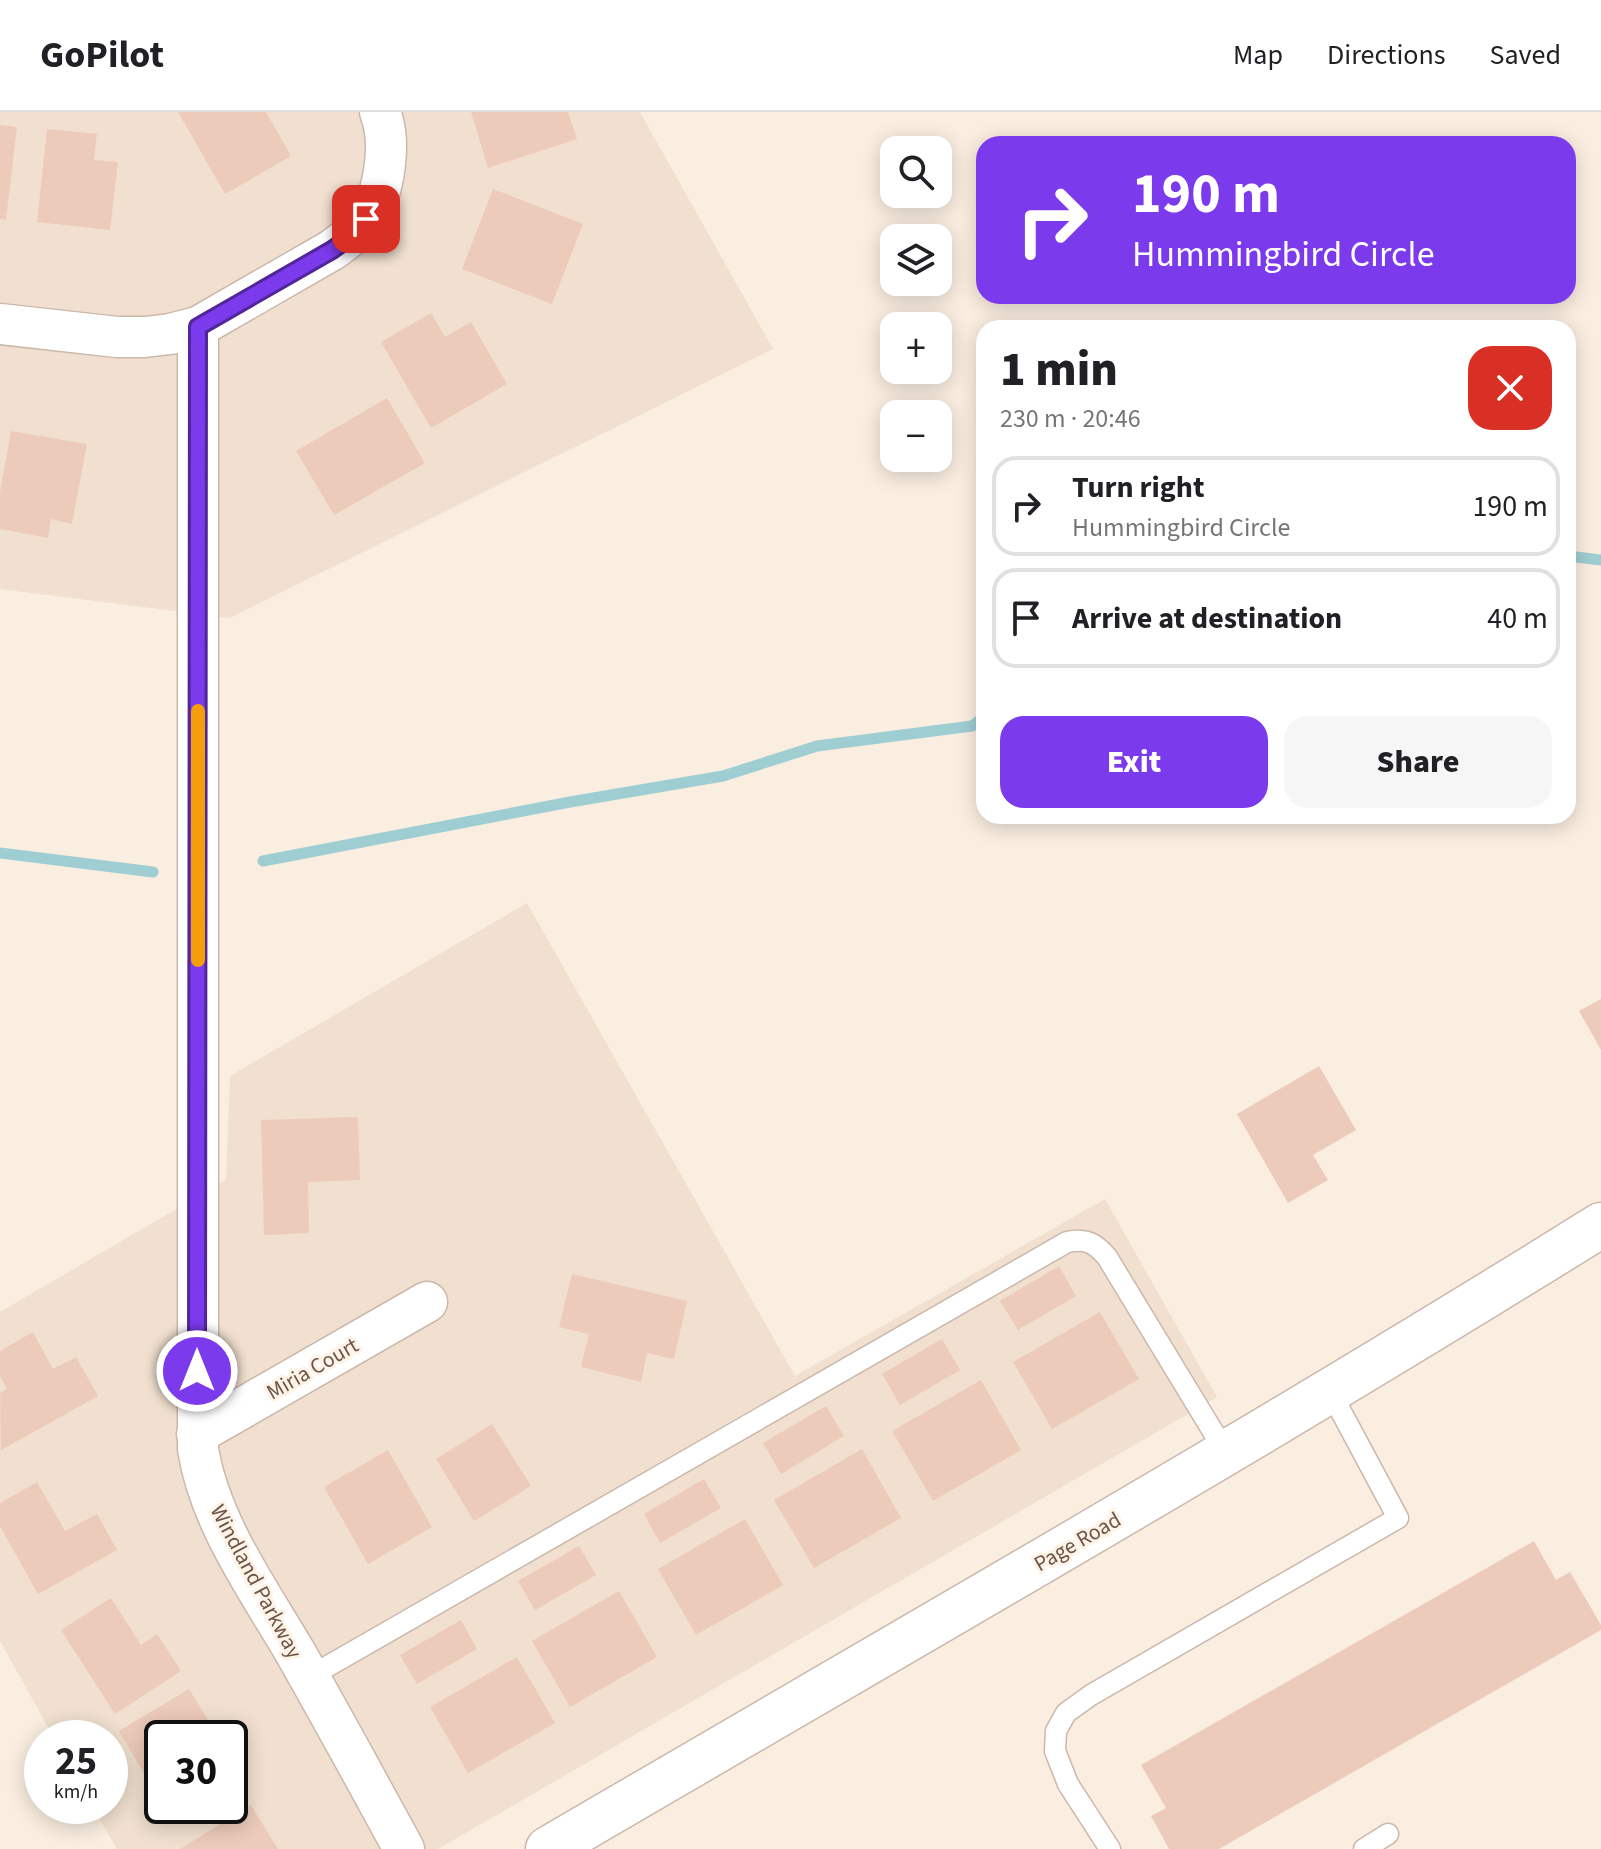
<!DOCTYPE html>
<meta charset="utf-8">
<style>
body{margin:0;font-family:"Source Sans 3",sans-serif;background:#f6f6f6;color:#202124;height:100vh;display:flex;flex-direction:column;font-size:30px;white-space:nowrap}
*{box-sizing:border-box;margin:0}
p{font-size:26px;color:#757577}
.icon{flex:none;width:44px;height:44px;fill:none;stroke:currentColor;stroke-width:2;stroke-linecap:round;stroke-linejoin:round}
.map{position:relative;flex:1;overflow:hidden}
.panel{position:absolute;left:976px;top:208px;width:600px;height:504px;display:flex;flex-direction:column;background:#fff;border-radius:24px;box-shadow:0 4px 20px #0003}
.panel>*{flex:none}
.banner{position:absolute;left:976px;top:24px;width:600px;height:168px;border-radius:24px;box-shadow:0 4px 20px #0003;background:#7c3aed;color:#fff;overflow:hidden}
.buttons{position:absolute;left:880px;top:24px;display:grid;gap:16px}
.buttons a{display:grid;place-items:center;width:72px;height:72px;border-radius:16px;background:#fff;box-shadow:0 4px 20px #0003;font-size:40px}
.speed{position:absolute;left:24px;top:1608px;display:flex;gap:16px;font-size:40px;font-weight:700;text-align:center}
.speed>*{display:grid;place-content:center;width:104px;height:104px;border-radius:50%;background:#fff;box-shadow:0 4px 20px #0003;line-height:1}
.speed small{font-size:20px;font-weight:400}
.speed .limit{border:4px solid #111;border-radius:12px;background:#fff;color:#111}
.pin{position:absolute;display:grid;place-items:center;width:68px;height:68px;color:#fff;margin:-34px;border-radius:16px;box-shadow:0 4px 12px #0006}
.me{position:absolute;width:88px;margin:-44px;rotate:0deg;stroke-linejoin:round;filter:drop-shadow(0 0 6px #0008)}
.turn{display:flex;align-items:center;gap:28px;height:168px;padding:0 24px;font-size:36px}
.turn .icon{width:104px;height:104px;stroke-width:2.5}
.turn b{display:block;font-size:56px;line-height:68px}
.round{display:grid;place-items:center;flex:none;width:84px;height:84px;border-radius:24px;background:#f6f6f6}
.overview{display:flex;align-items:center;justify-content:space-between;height:136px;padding:0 24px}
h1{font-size:48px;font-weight:800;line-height:60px}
.primary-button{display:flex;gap:16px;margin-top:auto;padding:16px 24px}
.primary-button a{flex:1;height:92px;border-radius:24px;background:#7c3aed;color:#fff;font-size:32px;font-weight:800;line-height:92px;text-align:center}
.primary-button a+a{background:#f6f6f6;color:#202124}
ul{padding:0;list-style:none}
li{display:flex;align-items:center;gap:24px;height:100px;margin:0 16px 12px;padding:0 8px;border:4px solid #e0e0e0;border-radius:24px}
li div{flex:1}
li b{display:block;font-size:30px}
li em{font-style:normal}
header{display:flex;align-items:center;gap:48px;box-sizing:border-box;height:112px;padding:0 40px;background:#fff;border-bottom:2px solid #e0e0e0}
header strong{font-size:38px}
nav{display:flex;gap:44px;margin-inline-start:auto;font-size:28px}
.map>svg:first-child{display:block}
.residential{fill:#f1e0cf;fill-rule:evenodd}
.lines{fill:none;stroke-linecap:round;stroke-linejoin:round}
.stream{stroke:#9ecdd2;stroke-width:11}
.building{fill:#edcbba}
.service-casing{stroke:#cbb8ab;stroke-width:23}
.minor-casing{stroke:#cbb8ab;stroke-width:43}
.tertiary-casing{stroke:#cbb8ab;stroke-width:47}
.service{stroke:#fff;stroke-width:20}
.minor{stroke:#fff;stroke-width:40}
.tertiary{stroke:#fff;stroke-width:44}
.route-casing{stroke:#51269a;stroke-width:20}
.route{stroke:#7c3aed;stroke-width:14}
.slow{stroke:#f59e0b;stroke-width:14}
.labels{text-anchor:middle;stroke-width:6;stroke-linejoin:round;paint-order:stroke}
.street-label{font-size:22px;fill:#6e554a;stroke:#fdf3e6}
</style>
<header>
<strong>GoPilot</strong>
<nav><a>Map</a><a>Directions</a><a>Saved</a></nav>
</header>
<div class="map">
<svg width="1601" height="1737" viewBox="0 0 1601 1737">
<rect width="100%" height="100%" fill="#faeee0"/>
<g class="residential">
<path d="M0,0h640l133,237 -543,269 -230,-29z"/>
<path d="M527,791l268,473 310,-177 112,198 -779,452h-321l-25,-43h18v-68h-56l-54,-97v-329l226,-132 4,-104zM162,1626h68v68h-68z"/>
</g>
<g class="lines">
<g class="stream">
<path d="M1568,444l33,4"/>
<path d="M0,741l153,19"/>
<path d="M263,749l307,-59 153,-26 94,-30 155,-20 12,-9"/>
</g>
</g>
<g class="building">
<path d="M178,0h88l25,44 -66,38z"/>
<path d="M471,0h97l9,27 -89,29z"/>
<path d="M0,13l17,2 -11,93 -6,-1z"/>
<path d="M47,17l50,5 -3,26 24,2 -8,68 -73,-8z"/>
<path d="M493,77l90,35 -31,80 -90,-35z"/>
<path d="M431,201l14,24 26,-15 36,62 -76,44 -50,-86z"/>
<path d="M387,286l38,65 -91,52 -38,-64z"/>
<path d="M11,319l76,13 -15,80 -21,-5 -3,19 -48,-9v-37z"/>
<path d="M1601,887v51l-22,-39z"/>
<path d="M1319,954l37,64 -43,25 15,25 -40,23 -51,-89z"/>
<path d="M358,1005l2,63 -52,2 1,51 -45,2 -3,-115z"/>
<path d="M1059,1154l17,30 -58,34 -18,-29z"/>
<path d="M572,1162l115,27 -13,58 -27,-6 -6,29 -60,-15 8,-33 -30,-7z"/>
<path d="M1100,1200l39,67 -87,50 -39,-67z"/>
<path d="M33,1220l20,37 23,-12 22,39 -97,54 -1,-57 7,-4 -7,-13v-25z"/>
<path d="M942,1227l18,31 -60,35 -18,-31z"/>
<path d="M981,1268l40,70 -88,51 -41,-70z"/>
<path d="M826,1294l18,30 -63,38 -18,-31z"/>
<path d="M492,1312l39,62 -57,35 -38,-62z"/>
<path d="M862,1337l39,69 -87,50 -40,-68z"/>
<path d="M388,1338l44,77 -64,37 -44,-77z"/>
<path d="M704,1367l17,29 -61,35 -16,-29z"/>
<path d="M37,1370l28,49 32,-17 20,36 -79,44 -38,-68v-23z"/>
<path d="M745,1407l38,66 -87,50 -38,-66z"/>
<path d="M1534,1429l22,39 14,-8 31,53v5l-382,219h-50l-18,-33 15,-8 -25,-43z"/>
<path d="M579,1434l17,29 -61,35 -17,-29z"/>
<path d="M619,1479l38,66 -87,50 -38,-66z"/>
<path d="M111,1486l30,47 16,-11 24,37 -66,43 -54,-84z"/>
<path d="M461,1508l16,29 -60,35 -17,-29z"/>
<path d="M517,1545l38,66 -87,50 -38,-66z"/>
<path d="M189,1577l24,39 -17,10h-34v66l-43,-73z"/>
<path d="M251,1693l27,44h-98z"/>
</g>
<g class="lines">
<defs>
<g id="service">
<path d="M309,1565l758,-435c19,-4 28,1 40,15l119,196"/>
<path d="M1110,1737l-42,-65 -13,-33 1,-20 10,-18 25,-18 307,-177 -68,-127"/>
<path d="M1364,1737l24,-15"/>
</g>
<g id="minor">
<path d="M0,212l117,13h28l25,-3 28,-7 134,-77c12,-9 24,-17 33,-29 20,-26 27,-79 15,-109"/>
<path d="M198,215v1122c12,74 60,140 97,203 37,65 73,131 109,197"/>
<path d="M197,1322l230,-132"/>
</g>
<path id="tertiary" d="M548,1737c352,-206 707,-408 1053,-624"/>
</defs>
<use href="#service" class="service-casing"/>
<use href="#minor" class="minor-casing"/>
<use href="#tertiary" class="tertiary-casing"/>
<use href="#service" class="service"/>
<use href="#minor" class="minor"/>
<use href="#tertiary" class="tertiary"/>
</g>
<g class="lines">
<defs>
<path id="route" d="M197,1259l1,-1044 134,-77 20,-14 14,-17"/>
</defs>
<use href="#route" class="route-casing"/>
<use href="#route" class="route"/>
<path class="slow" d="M198,599v249"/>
</g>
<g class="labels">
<g class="street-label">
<text transform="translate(312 1256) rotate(-30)" y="8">Miria Court</text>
<text transform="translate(1077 1429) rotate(-30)" y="8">Page Road</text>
<text transform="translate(257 1469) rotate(62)" y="8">Windland Parkway</text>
</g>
</g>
</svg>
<div class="buttons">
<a><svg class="icon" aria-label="search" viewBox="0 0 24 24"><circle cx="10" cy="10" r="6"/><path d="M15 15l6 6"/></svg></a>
<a><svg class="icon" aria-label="layers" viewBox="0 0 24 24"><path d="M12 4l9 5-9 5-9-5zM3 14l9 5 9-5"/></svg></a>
<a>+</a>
<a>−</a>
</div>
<div class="speed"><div>25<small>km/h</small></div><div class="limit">30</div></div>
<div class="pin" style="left:366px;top:107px;background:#d93025"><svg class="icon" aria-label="arrive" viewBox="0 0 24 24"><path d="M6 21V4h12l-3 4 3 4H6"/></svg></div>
<svg class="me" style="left:197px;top:1259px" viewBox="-20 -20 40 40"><circle r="17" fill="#7c3aed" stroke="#fff" stroke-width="3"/><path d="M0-11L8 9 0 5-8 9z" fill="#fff"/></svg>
<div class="banner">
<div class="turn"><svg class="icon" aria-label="right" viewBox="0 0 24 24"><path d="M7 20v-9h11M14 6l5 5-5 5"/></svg><div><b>190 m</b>Hummingbird Circle</div></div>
</div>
<section class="panel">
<div class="overview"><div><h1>1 min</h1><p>230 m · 20:46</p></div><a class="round" style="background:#d93025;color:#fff"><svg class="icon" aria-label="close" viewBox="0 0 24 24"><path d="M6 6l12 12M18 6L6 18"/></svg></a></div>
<ul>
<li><svg class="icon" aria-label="right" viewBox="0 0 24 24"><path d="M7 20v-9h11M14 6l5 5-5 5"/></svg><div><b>Turn right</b><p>Hummingbird Circle</p></div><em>190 m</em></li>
<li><svg class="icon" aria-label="arrive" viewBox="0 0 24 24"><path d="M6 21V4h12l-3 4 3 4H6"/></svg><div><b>Arrive at destination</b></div><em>40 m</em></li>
</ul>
<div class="primary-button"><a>Exit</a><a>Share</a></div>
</section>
</div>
